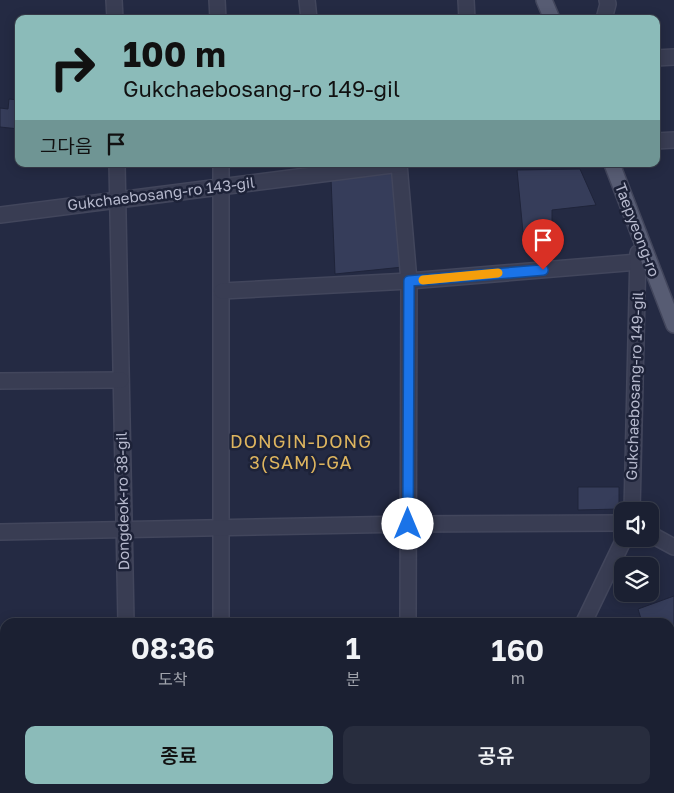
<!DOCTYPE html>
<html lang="ko">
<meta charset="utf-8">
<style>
body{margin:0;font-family:"Golos Text","Noto Sans KR",sans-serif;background:#282d3e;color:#f1f3f6;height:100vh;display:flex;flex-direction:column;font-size:19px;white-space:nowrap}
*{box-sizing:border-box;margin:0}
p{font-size:16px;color:#a0a3ac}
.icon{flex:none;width:28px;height:28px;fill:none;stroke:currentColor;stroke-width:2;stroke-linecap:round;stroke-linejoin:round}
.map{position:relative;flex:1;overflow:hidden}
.drawer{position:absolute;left:0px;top:618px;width:675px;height:176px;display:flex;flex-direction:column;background:#1b2032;border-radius:15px 15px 0 0;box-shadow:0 2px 12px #0003,0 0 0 1px #393e4d}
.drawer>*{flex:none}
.hud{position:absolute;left:15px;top:15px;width:645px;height:152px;border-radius:10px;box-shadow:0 2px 12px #0003,0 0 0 1px #393e4d;background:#8bbbb9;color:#111;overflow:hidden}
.tools{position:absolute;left:614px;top:502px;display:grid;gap:10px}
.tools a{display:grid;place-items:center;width:45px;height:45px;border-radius:10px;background:#1b2032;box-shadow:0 2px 12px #0003,0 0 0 1px #393e4d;font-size:25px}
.pin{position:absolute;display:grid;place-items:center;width:42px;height:42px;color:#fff;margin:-51px -21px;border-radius:50% 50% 50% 0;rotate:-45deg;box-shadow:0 0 5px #0007}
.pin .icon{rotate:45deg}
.me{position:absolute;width:55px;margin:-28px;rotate:0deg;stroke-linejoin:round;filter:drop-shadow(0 0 4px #0008)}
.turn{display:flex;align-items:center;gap:18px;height:105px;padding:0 25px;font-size:22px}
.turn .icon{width:65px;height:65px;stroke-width:2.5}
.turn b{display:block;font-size:35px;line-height:42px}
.then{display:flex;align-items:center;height:48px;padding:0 25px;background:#0003;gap:10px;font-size:19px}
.eta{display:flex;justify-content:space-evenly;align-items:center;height:85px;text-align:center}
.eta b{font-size:30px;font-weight:600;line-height:35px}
.button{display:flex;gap:10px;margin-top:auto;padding:10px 25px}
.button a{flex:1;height:58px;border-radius:10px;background:#8bbbb9;color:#111;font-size:20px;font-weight:600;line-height:58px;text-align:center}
.button a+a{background:#282d3e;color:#f1f3f6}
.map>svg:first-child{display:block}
.building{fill:#363d5a;stroke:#1f243a}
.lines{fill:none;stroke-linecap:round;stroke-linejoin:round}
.minor-casing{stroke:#42465c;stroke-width:18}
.major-casing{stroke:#42465c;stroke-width:18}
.highway-casing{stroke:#40455a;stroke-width:18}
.minor{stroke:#393d53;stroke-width:15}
.major{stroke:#575c73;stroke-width:15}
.highway{stroke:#797455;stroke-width:15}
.route-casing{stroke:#114b97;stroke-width:12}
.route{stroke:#1a73e8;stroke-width:9}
.slow{stroke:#f59e0b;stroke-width:9}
.labels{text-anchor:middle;stroke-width:5;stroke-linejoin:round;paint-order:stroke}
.street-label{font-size:15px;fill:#b6b9cd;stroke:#1d2238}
.quarter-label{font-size:18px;letter-spacing:1px;fill:#deb55f;stroke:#1d2238}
</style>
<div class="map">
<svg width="674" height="793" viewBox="0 0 674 793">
<rect width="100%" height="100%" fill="#242a43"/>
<g class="building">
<path d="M9,99l10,1v29l-19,-2v-19l8,1z"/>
<path d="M580,169l16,36 -44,5v20l-29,2 -6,-62z"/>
<path d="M394,171l9,96 -68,7 -4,-95z"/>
<path d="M578,487h41v22l-41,1z"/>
<path d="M674,596v37l-4,4v-15h-28l-4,-13z"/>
<path d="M62,789h26l6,4h-35z"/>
<path d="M141,789h36l4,3 -44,1z"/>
</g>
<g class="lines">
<defs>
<g id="minor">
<path d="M114,0l1,19"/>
<path d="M217,0l1,19"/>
<path d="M307,0l2,19"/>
<path d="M466,0l1,19"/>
<path d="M604,19l4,-15 -1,-4"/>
<path d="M656,58l18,-1"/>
<path d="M656,141l18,-1"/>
<path d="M117,164l9,458"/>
<path d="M221,164v458"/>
<path d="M399,164l10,117 -1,341"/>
<path d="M0,215l400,-51"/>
<path d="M222,291l187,-10 229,-19"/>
<path d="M0,381l121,-1"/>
<path d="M632,511l6,-258"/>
<path d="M0,532l409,-8 213,-1"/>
<path d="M650,534l24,13"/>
<path d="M584,622l40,-83"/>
<path d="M670,659l4,-3"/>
<path d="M0,762h5"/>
<path d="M223,789v4"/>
<path d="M412,789v4"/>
<path d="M444,793l9,-4"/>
</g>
<g id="major">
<path d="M544,0l8,19"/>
<path d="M612,164l62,161"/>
</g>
<g id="highway">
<path d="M670,703l4,-3"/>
<path d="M670,720l4,-3"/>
<path d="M670,745l4,-2"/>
<path d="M670,770l4,-3"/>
<path d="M519,793l9,-4"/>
<path d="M556,793l8,-4"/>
<path d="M594,793l7,-4"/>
<path d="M633,793l8,-4"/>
</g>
</defs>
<use href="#minor" class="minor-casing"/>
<use href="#major" class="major-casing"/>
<use href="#highway" class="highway-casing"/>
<use href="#minor" class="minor"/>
<use href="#major" class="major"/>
<use href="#highway" class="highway"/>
</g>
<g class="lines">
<defs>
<path id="route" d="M408,524l1,-243 134,-11"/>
</defs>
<use href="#route" class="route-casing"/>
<use href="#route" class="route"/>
<path class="slow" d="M423,280l75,-7"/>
</g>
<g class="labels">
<g class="street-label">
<text transform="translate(161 194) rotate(-7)" y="5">Gukchaebosang-ro 143-gil</text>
<text transform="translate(637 230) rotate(69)" y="5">Taepyeong-ro</text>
<text transform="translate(635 386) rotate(-88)" y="5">Gukchaebosang-ro 149-gil</text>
<text transform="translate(123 501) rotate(-91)" y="5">Dongdeok-ro 38-gil</text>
</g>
<g class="quarter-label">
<text x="301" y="448">DONGIN-DONG<tspan x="301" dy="21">3(SAM)-GA</tspan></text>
</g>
</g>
</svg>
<div class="tools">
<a><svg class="icon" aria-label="sound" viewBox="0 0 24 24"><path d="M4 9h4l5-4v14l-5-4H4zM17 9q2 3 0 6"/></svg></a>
<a><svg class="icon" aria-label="layers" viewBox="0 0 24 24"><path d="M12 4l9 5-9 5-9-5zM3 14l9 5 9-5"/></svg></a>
</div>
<div class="pin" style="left:543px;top:270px;background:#d93025"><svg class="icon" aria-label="arrive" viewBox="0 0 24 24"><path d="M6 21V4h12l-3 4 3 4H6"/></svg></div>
<svg class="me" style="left:408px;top:524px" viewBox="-20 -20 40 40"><circle r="19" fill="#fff"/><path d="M0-13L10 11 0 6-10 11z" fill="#1a73e8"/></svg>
<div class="hud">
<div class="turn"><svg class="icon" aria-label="right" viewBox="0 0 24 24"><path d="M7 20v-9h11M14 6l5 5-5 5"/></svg><div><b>100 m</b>Gukchaebosang-ro 149-gil</div></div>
<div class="then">그다음<svg class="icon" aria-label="arrive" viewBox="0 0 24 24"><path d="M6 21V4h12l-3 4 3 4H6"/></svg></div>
</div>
<section class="drawer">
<div class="eta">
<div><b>08:36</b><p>도착</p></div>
<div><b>1</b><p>분</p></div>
<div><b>160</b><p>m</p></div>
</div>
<div class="button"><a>종료</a><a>공유</a></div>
</section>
</div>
